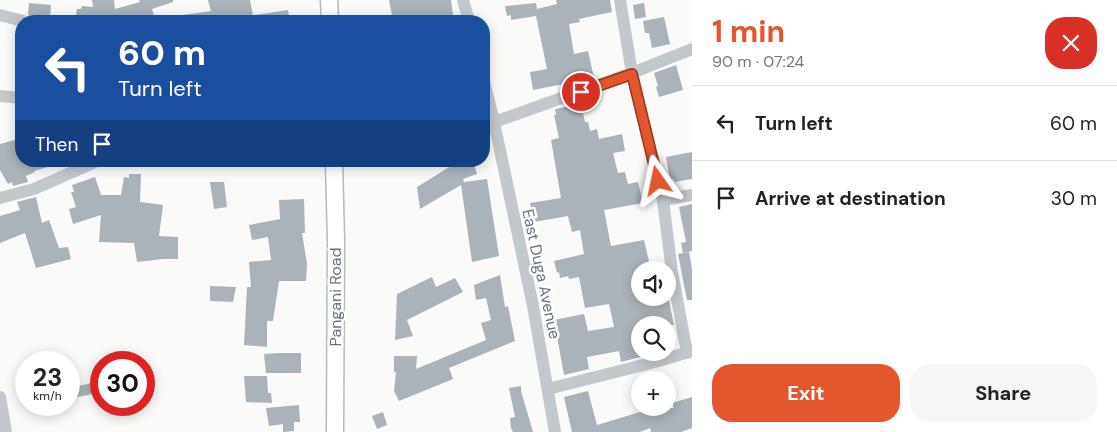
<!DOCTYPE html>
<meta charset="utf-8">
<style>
body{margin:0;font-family:"DM Sans",sans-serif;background:#f6f6f6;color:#222;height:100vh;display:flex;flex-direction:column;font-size:19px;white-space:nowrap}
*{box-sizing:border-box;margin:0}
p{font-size:16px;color:#767676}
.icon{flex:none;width:28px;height:28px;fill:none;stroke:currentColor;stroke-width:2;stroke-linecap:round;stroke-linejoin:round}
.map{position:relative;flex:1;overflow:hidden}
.panel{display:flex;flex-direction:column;background:#fff;width:425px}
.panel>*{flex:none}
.guide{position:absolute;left:15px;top:15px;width:475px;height:152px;border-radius:20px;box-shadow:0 2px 12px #0003;background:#1a4fa0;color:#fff;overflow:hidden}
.tools{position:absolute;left:631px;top:261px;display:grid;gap:10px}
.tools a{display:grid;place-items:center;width:45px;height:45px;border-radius:50%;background:#fff;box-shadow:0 2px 12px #0003;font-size:25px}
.speed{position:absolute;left:15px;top:351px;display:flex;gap:10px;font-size:25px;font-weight:700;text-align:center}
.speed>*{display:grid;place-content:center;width:65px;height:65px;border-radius:50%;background:#fff;box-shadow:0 2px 12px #0003;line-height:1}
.speed small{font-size:12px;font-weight:400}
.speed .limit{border:8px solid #d22;background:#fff;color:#111}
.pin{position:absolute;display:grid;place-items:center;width:42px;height:42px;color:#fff;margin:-21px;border:2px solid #fff;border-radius:50%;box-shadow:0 1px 5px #0007}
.me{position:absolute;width:55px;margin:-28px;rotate:348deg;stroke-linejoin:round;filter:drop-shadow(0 0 4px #0008)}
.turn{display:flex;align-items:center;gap:18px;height:105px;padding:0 20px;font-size:22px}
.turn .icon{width:65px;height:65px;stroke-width:2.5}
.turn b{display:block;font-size:35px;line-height:42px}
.then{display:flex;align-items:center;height:48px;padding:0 20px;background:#0003;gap:10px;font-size:19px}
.round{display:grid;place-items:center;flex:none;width:52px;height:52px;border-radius:20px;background:#f6f6f6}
.overview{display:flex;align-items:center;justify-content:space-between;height:85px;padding:0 20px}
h1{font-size:30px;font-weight:700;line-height:38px;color:#e4572e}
.cta{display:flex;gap:10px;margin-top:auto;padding:10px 20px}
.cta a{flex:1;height:58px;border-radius:20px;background:#e4572e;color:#fff;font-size:20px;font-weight:700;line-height:58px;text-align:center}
.cta a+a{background:#f6f6f6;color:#222}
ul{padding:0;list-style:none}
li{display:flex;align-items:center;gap:15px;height:75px;padding:0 20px;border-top:1px solid #e0e0e0}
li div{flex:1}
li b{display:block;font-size:19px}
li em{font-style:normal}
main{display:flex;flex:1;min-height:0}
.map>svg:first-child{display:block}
.building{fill:#aab3b9}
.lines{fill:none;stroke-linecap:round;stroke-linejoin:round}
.major-casing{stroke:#b5babe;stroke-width:19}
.minor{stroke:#c3c8cc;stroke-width:12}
.major{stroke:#fff;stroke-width:16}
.route-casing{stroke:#94391e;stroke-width:12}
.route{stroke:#e4572e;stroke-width:9}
.labels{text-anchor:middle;stroke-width:5;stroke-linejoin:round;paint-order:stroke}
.street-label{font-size:16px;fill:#657683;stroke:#fff}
</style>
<main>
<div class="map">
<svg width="692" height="432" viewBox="0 0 692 432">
<rect width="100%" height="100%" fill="#fafaf8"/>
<g class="building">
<path d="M92,0h22l1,9 25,-7 -1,-2h34v2l-21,7 2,6 -6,3 1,3h-74l2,-12h4l1,-3 11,1z"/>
<path d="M208,0h42l4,21h-70l-1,-6 28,-4z"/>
<path d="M389,0h62l2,15 -60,6z"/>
<path d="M556,0h54l2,12 -33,7 1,3 -11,2 5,30 14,-3 6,27 -61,12 -3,-18 17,-3 -11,-53 -25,4v-5l-4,1 -2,-10 31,-3 1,6 20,-5z"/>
<path d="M29,3l22,2 -1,16h-19l-3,-7z"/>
<path d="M644,3l2,14 -11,2 -2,-14z"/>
<path d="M288,10l2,11h-34l-1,-6z"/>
<path d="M664,17l6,27 -18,4 -3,-15h-4l-2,-12z"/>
<path d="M676,65l7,25 -24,7 -3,-10 2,-1 -4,-13z"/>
<path d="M581,104l4,18h3l2,9 7,-2 2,10 23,-5 3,17 -12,2 5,20 7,-1 3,12 10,-2 5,21 -39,7 7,36 33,-6 7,30h-11v28h2v3l26,-5 6,29h-16v-2l-18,2v32l-19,5 -2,-11 -32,6 2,12 -25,6 -10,-55 30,-6 4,17 26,-4 -5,-23 -24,4 -6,-31 -10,2 -1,-3 -8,2 -1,-6 -2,1 -3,-12 30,-7 -4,-24 -8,2 -4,-16 -34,6 -4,-19 31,-5 -10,-58 8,-2 -5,-23h2l-1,-6z"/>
<path d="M18,139l3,22h37v3l-24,7 1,1 -9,4 2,6 -15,4 -1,-4 -4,2 -8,-14v-26z"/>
<path d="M692,152v27l-18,3v-3l-4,1 -4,-23z"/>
<path d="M459,161h14l4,13 -14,5 1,3 23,-3 12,77 -27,6 -11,-77 -41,24 -3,-22z"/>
<path d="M129,174h12l-1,28 23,3 -4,31 19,1v22h-15l-26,3 -3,-19 -35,-1 2,-27 -28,9 -4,-15 7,-2 -5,-15h3l-2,-7 23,-8 6,18h20l3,-18 5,1z"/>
<path d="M210,182h14l3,25 -13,2z"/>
<path d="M36,197l6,26 7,-3 10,28 9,-1 3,12 -35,9 -11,-35 -25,10v-27l20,-6 -3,-8z"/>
<path d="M304,199l1,34h-3l5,31 -1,17h-27l-6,40h-6v26l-23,-2 3,-58h4l-2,-25 22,-2 -3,-23 -16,3 -3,-15 31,-6 -1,-19z"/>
<path d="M692,204v47l-9,2 -2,-10 5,-1 -7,-35z"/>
<path d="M689,252l3,17v31h-5l-9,-46z"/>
<path d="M500,275l5,32 3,-1 7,35 -66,27 4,11 -54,22 -5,-10 2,-19h-2v-16h23l-1,13 70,-29 -5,-17 10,-3 -5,-22 -10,2 -2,-15z"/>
<path d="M432,277l4,10 19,-9 8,14 -56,28 6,16 -18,4 2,-46z"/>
<path d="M210,286l26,1 -3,15 -23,-1z"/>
<path d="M279,353h22v20h-35l-2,-19z"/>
<path d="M244,376h23l1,17h3l1,10 -26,-1z"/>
<path d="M101,381v11l-32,7v-11z"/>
<path d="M521,386v5l12,41h-20l-2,-4 -1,-10 5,-1 -6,-29z"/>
<path d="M588,391l9,34 56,-17h21l-2,-5 20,-6v31l-11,4h-30l-1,-4 -10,4h-68l-8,-35z"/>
<path d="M299,405l1,17h-6v9l-11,1v-8l-14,2 -3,-18z"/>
<path d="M383,412l4,13 -10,4 -5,-13z"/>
</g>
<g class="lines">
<defs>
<g id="major">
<path d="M329,0l1,21"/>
<path d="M334,161l2,80 -1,191"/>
</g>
</defs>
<use href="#major" class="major-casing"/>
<g class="minor">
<path d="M463,0l6,21"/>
<path d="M620,0l12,73 31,127 9,72 15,81"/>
<path d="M0,15l23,6"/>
<path d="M484,81l10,41 39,184 22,126"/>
<path d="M0,96l21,2"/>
<path d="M494,122l138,-49 60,-24"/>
<path d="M0,198l34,-9 59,-26"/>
<path d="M663,200l29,-5"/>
<path d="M548,389l111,-28 33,-10"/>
<path d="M0,397l6,35"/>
</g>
<use href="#major" class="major"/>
</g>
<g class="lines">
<defs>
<path id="route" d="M581,92l51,-18 26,107"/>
</defs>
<use href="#route" class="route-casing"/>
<use href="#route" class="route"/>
</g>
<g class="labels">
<g class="street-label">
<text transform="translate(542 274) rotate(78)" y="6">East Duga Avenue</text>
<text transform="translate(335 297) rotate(-90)" y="6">Pangani Road</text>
</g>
</g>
</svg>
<div class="tools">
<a><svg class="icon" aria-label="sound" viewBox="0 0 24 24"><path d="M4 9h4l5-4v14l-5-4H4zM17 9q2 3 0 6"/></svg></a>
<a><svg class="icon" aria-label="search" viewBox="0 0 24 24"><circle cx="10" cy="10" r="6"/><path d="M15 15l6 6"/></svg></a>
<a>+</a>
</div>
<div class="speed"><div>23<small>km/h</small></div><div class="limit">30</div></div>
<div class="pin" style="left:581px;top:92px;background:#d93025"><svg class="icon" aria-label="arrive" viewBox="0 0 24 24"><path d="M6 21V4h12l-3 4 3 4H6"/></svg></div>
<svg class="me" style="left:658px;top:181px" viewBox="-20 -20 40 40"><path d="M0-17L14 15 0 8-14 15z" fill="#e4572e" stroke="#fff" stroke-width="4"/></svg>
<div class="guide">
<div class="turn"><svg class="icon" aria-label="left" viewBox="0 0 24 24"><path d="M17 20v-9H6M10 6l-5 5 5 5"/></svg><div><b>60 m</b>Turn left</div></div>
<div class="then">Then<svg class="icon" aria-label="arrive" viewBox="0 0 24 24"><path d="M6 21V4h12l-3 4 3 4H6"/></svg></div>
</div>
</div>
<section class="panel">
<div class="overview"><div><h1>1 min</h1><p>90 m · 07:24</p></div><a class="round" style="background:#d93025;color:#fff"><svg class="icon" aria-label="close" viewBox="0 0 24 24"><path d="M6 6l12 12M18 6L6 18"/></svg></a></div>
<ul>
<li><svg class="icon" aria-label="left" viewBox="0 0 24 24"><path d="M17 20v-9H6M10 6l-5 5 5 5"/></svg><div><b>Turn left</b></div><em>60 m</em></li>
<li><svg class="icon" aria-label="arrive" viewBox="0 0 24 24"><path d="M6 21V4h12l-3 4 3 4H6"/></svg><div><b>Arrive at destination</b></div><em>30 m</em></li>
</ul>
<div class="cta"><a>Exit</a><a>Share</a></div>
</section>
</main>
